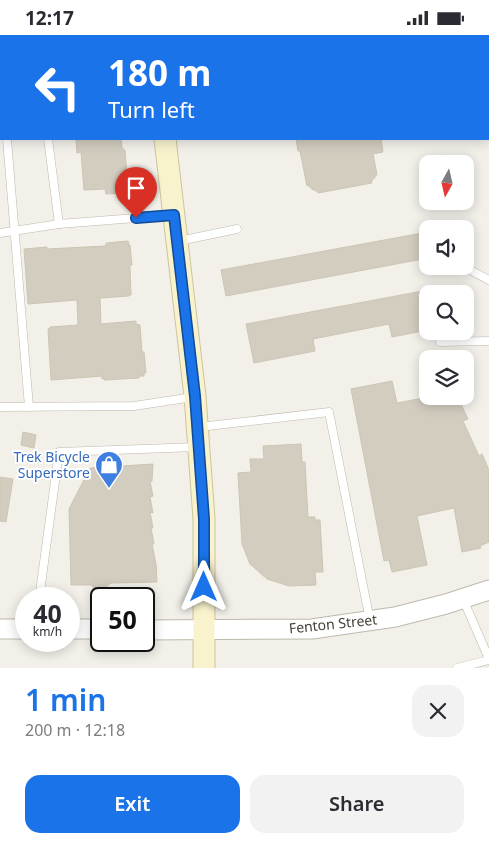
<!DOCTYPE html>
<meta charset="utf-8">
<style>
body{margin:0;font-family:"Noto Sans",sans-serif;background:#f2f2f3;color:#2b2b33;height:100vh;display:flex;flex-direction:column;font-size:19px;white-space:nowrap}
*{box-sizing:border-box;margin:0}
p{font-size:16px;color:#7c7c81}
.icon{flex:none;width:28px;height:28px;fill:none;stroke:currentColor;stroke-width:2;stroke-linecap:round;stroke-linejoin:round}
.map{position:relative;height:633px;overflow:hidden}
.details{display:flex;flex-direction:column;background:#fff;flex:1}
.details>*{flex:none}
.guide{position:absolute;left:0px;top:0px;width:490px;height:105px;box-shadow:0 2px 12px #0003;background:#1a73e8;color:#fff;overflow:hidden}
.needle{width:32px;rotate:188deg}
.fabs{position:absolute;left:419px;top:120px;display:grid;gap:10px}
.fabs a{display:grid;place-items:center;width:55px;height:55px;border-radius:10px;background:#fff;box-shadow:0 2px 12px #0003;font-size:25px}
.speed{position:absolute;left:15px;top:552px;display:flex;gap:10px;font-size:25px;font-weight:700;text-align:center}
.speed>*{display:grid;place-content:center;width:65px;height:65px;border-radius:50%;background:#fff;box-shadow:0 2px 12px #0003;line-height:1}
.speed small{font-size:12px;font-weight:400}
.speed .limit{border:2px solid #111;border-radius:8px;background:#fff;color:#111}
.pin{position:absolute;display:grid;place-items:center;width:42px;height:42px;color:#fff;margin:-51px -21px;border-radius:50% 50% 50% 0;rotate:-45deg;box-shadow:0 0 5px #0007}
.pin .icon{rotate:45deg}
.me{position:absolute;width:55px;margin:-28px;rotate:0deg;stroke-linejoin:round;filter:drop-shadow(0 0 4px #0008)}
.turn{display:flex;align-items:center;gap:18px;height:105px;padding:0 25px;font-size:22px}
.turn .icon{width:65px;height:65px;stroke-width:2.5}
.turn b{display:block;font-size:35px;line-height:42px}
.round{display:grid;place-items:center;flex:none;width:52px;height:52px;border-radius:15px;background:#f2f2f3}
.summary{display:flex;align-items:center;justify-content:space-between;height:85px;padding:0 25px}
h1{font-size:30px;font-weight:600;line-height:38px;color:#1a73e8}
.cta{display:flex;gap:10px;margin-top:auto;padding:10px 25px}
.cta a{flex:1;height:58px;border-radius:15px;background:#1a73e8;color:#fff;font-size:20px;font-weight:600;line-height:58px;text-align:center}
.cta a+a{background:#f2f2f3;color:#2b2b33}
.status{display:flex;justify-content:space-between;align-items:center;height:35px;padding:0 25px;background:#fff;direction:ltr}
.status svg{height:14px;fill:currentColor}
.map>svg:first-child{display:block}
.building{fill:#d3cdc0;stroke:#ccc5b4}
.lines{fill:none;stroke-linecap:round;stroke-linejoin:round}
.service-casing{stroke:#bdb9ac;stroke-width:9}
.tertiary-casing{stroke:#bdb9ac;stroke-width:21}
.secondary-casing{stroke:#ccc59e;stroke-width:23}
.service{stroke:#fff;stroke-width:8}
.tertiary{stroke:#fff;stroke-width:19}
.secondary{stroke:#f8f2cd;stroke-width:21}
.route-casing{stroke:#114b97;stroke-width:12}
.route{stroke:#1a73e8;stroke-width:9}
.labels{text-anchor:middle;stroke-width:4;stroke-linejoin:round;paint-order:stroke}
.shop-label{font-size:14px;fill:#366cbe;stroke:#fff;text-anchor:end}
.street-label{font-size:14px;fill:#454138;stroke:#fff}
</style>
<div class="status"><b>12:17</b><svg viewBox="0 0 49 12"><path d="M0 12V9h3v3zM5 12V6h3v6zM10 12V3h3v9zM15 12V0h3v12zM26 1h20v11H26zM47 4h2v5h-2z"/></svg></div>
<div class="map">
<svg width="489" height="633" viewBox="0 0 489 633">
<rect width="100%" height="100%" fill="#f2f0e9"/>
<g class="building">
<path d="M76,104h45l1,9h1v2h2l3,37h-2v4h-1v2l-19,1 -1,-5 -21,1 -3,-38 -4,1z"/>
<path d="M296,104h85l2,13 -10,2 4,21h-2v3h-2v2l-2,1 1,2 -54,10 -1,-2h-2l-1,-2 -2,1v-3l-2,1 -1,-3 -2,1 -7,-35h-2z"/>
<path d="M428,197v26l-202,38 -5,-26z"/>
<path d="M128,206l1,4h1l2,20h-2v2l1,28h-2v1l-29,2 1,26 35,-3v3l4,1 2,27h2l2,21h-2v3h-5v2l-35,2v-2l-2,1v-3l-51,4 -3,-51 2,-1v-1l28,-2 -1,-25 -49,4 -4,-55 23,-2v2l58,-3 1,-1v-2z"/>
<path d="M428,255v40l-36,7 -3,-13 -76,15 2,12 -61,12 -8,-39z"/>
<path d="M392,346l5,22 37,-7h23l11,23 -5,2 16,35 3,-2 7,16v72l-9,4 1,2 -19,4 -8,-44 -37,8 10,49 -35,7 -3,-12 -5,1 -33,-172z"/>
<path d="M23,397l13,3 -2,13 -13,-3z"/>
<path d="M301,409l1,18h3l3,55h7v3h5l3,52h-8l1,13 -27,1 -22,-7 -17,-15 -8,-20 -4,-71 13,-1 -1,-13h14l-1,-13z"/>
<path d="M153,429l-1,17h-2l3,15 -3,1 3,16 -3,-1 3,16h-2l3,16h-2l4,20 1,18 -46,1 -14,11 -5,-9h-21l-2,-76 21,-41z"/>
<path d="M0,442l13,2 -7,43 -6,-1z"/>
</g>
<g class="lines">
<defs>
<g id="service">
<path d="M0,77l1,-1"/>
<path d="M7,104l22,268"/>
<path d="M48,104l11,85 115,-9"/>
<path d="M0,198l59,-9"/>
<path d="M179,206l58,-12"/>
<path d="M472,236l17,9"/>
<path d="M440,307l49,-1"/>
<path d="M0,372l134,-1 59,-9"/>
<path d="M199,392l130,-15 41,209"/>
<path d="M39,564l20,-147 138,-5"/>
<path d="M463,564l26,60"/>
<path d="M457,633l32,-8"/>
</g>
<g id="tertiary">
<path d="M0,594h26"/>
<path d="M69,594h32"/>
<path d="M144,595l168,-1 83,-12 51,-13 43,-14"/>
</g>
<g id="secondary">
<path d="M153,0v1"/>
<path d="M165,104l30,257 9,123v149"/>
</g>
</defs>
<use href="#service" class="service-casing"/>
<use href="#tertiary" class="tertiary-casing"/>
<use href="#secondary" class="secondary-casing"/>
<use href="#service" class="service"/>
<use href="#tertiary" class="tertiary"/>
<use href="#secondary" class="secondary"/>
</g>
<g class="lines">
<defs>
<path id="route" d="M136,183l38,-3 21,181 9,123v68"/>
</defs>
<use href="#route" class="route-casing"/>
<use href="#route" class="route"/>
</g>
<defs>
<symbol id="shop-pin" viewBox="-11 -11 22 30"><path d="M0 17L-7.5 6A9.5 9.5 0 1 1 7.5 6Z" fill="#3f7fe0" stroke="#fff"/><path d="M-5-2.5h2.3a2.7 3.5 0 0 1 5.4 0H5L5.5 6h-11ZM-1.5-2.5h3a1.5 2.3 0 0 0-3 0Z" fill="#fff"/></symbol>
</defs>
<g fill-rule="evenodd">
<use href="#shop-pin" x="93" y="414" width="32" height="43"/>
</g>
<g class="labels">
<g class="shop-label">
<text x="90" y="427">Trek Bicycle<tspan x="90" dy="16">Superstore</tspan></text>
</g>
<g class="street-label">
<text transform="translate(333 589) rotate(-6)" y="5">Fenton Street</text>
</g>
</g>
</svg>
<div class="fabs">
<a><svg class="needle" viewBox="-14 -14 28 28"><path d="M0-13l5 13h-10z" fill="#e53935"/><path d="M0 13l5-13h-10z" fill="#7c7c81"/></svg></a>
<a><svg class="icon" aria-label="sound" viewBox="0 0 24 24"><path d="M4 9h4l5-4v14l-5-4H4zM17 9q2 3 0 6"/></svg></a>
<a><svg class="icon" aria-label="search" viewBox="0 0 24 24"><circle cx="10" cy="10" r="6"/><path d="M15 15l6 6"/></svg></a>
<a><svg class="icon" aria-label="layers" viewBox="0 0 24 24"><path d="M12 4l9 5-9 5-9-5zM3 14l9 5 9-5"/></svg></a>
</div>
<div class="speed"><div>40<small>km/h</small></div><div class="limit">50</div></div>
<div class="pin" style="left:136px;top:183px;background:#d93025"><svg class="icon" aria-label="arrive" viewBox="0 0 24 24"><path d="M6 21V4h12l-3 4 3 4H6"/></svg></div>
<svg class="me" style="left:204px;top:552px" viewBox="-20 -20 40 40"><path d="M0-17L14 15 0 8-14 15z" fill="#1a73e8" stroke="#fff" stroke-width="4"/></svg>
<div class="guide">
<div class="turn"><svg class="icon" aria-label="left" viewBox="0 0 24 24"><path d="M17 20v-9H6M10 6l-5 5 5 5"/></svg><div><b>180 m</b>Turn left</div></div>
</div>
</div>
<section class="details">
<div class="summary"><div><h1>1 min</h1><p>200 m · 12:18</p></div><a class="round"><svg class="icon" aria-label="close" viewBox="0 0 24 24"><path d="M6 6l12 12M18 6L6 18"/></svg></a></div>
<div class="cta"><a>Exit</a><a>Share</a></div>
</section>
